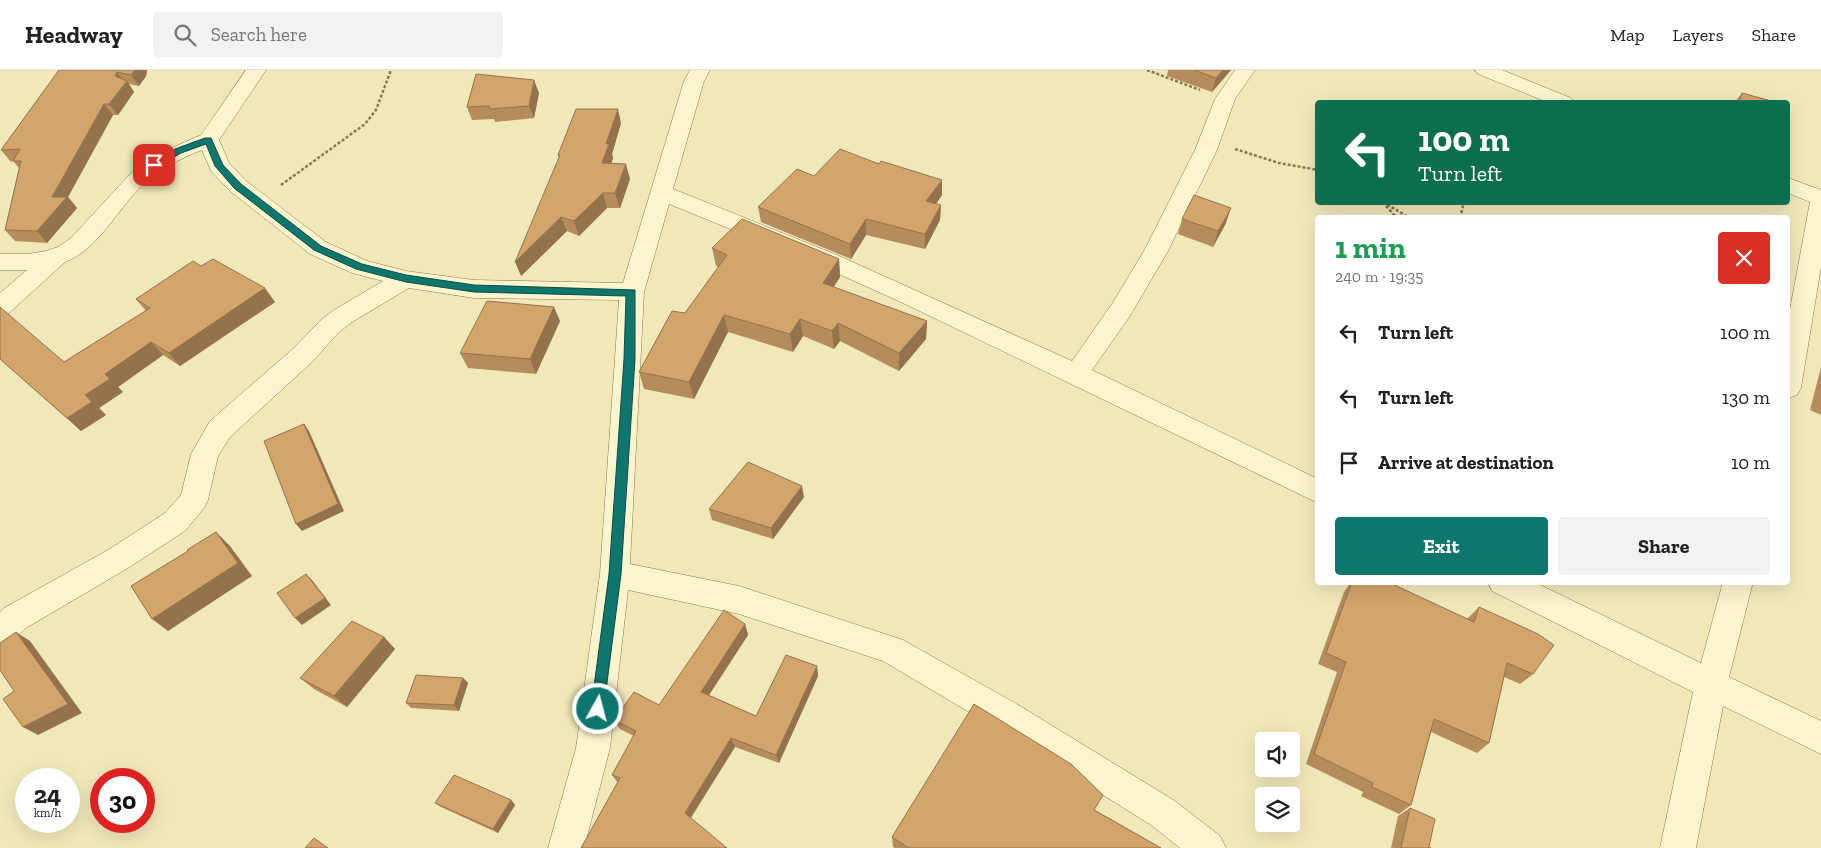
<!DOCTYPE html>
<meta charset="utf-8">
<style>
body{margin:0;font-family:"Zilla Slab",serif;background:#f2f2f2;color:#202124;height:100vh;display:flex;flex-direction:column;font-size:19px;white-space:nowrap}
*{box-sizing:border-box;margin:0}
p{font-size:16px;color:#757577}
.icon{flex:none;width:28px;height:28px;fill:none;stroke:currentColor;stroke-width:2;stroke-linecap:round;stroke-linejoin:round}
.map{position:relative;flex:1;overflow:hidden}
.sheet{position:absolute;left:1315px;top:145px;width:475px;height:370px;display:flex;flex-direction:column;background:#fff;border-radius:5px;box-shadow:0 5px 20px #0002}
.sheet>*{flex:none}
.hud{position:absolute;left:1315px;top:30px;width:475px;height:105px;border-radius:5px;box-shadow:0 5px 20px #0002;background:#0b6e4f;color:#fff;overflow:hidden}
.buttons{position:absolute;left:1255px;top:662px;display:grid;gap:10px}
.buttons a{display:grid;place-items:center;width:45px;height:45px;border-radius:5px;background:#fff;box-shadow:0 5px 20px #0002;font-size:25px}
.speed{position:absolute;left:15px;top:698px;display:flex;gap:10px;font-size:25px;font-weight:700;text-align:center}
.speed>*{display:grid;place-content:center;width:65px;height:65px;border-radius:50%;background:#fff;box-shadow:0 5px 20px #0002;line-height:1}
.speed small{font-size:12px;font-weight:400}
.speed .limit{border:8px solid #d22;background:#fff;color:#111}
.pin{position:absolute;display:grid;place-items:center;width:42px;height:42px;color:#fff;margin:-21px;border-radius:10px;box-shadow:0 2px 8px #0006}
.me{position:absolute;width:55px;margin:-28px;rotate:7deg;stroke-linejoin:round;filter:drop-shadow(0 0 4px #0008)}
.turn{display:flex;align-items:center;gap:18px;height:105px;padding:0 20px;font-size:22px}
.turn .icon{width:65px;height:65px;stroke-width:2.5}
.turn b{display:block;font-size:35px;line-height:42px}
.round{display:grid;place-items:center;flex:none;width:52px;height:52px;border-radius:5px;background:#f2f2f2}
.head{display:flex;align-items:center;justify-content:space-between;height:85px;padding:0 20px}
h1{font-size:30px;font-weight:700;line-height:38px;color:#1e9e55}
.button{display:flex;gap:10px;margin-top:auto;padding:10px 20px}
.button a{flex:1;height:58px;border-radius:5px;background:#0f766e;color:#fff;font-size:20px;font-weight:700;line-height:58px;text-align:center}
.button a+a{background:#f2f2f2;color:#202124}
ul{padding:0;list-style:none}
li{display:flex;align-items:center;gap:15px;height:65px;padding:0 20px}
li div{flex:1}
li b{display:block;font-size:19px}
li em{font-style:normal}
header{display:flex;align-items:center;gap:30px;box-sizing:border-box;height:70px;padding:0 25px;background:#fff;border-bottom:1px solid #e0e0e0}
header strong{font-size:24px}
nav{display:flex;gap:28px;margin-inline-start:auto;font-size:18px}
.search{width:350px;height:45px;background:#f2f2f2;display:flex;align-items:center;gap:12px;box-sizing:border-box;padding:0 18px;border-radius:5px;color:#757577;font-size:19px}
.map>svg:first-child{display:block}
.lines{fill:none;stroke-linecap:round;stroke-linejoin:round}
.minor-casing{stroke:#897653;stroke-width:1}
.path{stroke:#897653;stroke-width:2.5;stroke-dasharray:3 2;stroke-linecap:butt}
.minor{fill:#fcf4cd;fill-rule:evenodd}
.wall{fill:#b58d5d}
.shaded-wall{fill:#94734c}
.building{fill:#d3a46c;stroke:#94734c}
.route{fill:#0f766e;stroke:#0a4d48}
</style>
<header>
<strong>Headway</strong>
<div class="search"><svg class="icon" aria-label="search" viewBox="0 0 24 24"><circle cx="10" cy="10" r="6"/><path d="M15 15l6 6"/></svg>Search here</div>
<nav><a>Map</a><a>Layers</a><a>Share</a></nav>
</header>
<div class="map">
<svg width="1821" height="778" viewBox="0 0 1821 778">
<rect width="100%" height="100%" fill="#f1e8ba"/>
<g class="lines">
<defs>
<g id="minor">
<path d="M246,0h20l-47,70 10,23 17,18 80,61 41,19 39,10 68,9 149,3 61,-202 6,-11h20l-6,11 -31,108 164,66 235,106 40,-57 32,-53 51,-101 20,-51 20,-29h20l-20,29 -18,51 -49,101 -38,65 -38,54 226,109v24l-415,-200 -82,-37 -152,-62 -25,88 -14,272 109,22 164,54 117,66 155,95 45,35 6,12h-46l-29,-23 -155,-97 -113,-67 -144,-47 -111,-24 -18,158 -26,100h-36l28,-100 24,-174 19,-274 -145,-2 -65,-10 -57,34 -13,10 -27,30 -82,75 -12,19 -10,44 -4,8 -19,23 -57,37 -102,60 -15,15 -11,4v-35l4,-4 104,-58 57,-37 16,-18 10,-41 19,-33 84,-73 27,-28 13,-10 49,-29 -31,-8 -42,-19 -80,-63 -19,-20 -9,-21c-23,9 -46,21 -63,39 -24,24 -41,60 -74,73l-56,51 -9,3v-23l27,-23h-27v-16h28l18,-3 12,-4 13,-9 62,-67 27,-18 41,-18z"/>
<path d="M1475,0h27l69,28 3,4h-27l-69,-28z"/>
<path d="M1788,108l33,12v77l-20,121 -4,7 -9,3v-78l22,-118 -22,-9z"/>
<path d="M1488,512h46l167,81 22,-81h30l-24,95 92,44v33l-98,-48 -27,142h-36l33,-156 -201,-101z"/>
</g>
</defs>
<use href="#minor" class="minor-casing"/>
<g class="path">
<path d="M1147,0l53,20"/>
<path d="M1235,79l44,14 39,7"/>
<path d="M281,115l84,-61 11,-14 15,-40"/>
<path d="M1383,132l27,16"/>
<path d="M1386,136l11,12"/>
<path d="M1460,148l4,-16"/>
</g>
<use href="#minor" class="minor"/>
</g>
<g class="wall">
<path d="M59,0h88l-1,6 -7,10 -10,-2 5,8 -16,23h-5l-45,82 9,11 -30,35 -32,-2 -10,-11 14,-62 -6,-7 -2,1 -10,-12z"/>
<path d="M1168,0h63l-19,22 -45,-16z"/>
<path d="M539,23l-5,25 -39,4 -1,-3 -22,1 -5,-13z"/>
<path d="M1742,23l33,9h-40z"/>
<path d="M621,53l-9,31 1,4 -2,6 19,15 -10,29h-13l-28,28 -12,-5 -46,45 38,-118 -1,-3z"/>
<path d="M814,106l128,19 -6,9 5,1 -1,15 -15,29 -59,-14 -15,24 -90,-37 -3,-15z"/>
<path d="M1182,149l44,4 -13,24 -35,-13z"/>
<path d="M712,178l127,11 1,18 -7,10 94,34 -1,18 -27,32 -59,-30 -6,8 -31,-13 -10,16 -65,-20 -34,67 -50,-10 -5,-17 46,-59 33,-46 -2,-1z"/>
<path d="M201,196l74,36 -95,64 -17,-11 -45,32 5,5 -24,16 7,7 -25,16 -81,-72 64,3 82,-51 -10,-12z"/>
<path d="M560,251l-24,53 -68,-6 -8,-15z"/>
<path d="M1821,297v48l-11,-5z"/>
<path d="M804,427l-31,42 -61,-19 -3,-11z"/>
<path d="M1351,512h8l2,1 1,-1h26l79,37 12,-12 54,67 -13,10 -16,-7 -15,66 -12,10 -46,-21 -20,73 -12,9 -38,-18 2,-4 -57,-28 31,-92 -19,-8 26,-72z"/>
<path d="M745,554l3,11 -39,60 47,21 61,-50 1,10 -39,87 -44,-16 -44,71 -73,-35 -6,-8 22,-39 -14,-7 -6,-9 45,-15z"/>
<path d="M384,567l11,12 -48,58 -33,-18 -14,-11z"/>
<path d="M463,608l5,5 -9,28 -48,-3 -5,-5z"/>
<path d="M511,730l4,5 -17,28 -57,-26 -6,-4z"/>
<path d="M1410,738l19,39 2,1h-40l7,-32z"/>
<path d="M1095,740l66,38h-266l-2,-1 -1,-10z"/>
</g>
<g class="shaded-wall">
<path d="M135,0h12l-1,6 -7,10 -8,-11z"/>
<path d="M1223,0h8l-19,22 4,-14z"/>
<path d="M117,2l8,12 2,-3 7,11 -16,23 -9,-11z"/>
<path d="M534,10l5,13 -5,25 -5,-12z"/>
<path d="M104,34l9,11 -45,82 9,11 -30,35 -10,-12 15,-34z"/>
<path d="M618,39l3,14 -9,31 1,4 -6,20 -5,-15 4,-19z"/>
<path d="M626,94l4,15 -10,29 -5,-15z"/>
<path d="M942,110v15l-16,22v-16z"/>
<path d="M603,123l4,15 -28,28 -5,-15z"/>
<path d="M941,135l-1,15 -15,29v-15z"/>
<path d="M1231,138l-5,15 -13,24 5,-16z"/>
<path d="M561,147l6,14 -46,45 -6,-14z"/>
<path d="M866,149v16l-15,24 -1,-15z"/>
<path d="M839,189l1,18 -15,24 -2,-18z"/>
<path d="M265,218l10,14 -95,64 -11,-13z"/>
<path d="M554,237l6,14 -24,53 -6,-15z"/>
<path d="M724,245l4,17 -34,67 -5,-17z"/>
<path d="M800,249l3,17 -10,16 -3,-18z"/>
<path d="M927,251l-1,18 -27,32v-18z"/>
<path d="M838,253l2,18 -6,8 -2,-18z"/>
<path d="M151,272l12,13 -45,32 5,5 -24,16 7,7 -25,16 -14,-13 18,-23 20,-21z"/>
<path d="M304,354l5,7 35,80 -42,20 -6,-7z"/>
<path d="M802,416l2,11 -31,42 -2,-11z"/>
<path d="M216,462l14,14 22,30 -84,55 -16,-12z"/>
<path d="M306,504l6,6 19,25 -29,20 -7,-7z"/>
<path d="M745,554l3,11 -43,66 -4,-9z"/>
<path d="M16,562l14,9 52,72 -44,22 -15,-8z"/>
<path d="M384,567l11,12 -48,58 -13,-11z"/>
<path d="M817,596l1,10 -39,87 -3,-8z"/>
<path d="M463,608l5,5 -9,28 -5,-6z"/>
<path d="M731,668l4,9 -46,73 -4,-7z"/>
<path d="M511,730l4,5 -17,28 -5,-4z"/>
</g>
<g class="building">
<path d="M59,0h76l-4,5 -14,-3 -2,4 12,5 -18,23h-5l-52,93h15l-30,34 -32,-1 16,-69h-8l7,-12 -19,1z"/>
<path d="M1194,0h29l-7,8z"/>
<path d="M476,4l58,6 -5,26 -39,3 -1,-3 -22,1z"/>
<path d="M1742,23l33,9h-36z"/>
<path d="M576,39h42l-12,35h3l-7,19 24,1 -11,29h-12l-29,28 -13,-4 -46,45 45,-107h-2z"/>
<path d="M840,79l39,15 2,-3 61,19 -16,21 15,4 -16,29 -59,-15 -16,25 -92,-37 39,-38 17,7z"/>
<path d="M1194,125l37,13 -13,23 -36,-12z"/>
<path d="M742,149l97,40 -16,24 104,38 -28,32 -61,-30 -6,8 -32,-12 -10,15 -66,-19 -35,67 -50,-10 33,-61 13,2 42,-58 -15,-7z"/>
<path d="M213,189l52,29 -96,65 -18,-11 -46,32 5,5 -25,16 7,7 -25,16 -67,-59v-52l64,55 86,-54 -14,-9 57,-38 8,5z"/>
<path d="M487,231l67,6 -24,52 -70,-6z"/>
<path d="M304,354l34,80 -42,20 -32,-83z"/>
<path d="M748,392l54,24 -31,42 -62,-19z"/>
<path d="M216,462l22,31 -86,56 -21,-33 57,-35 -1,-1z"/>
<path d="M306,504l19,24 -30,20 -18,-25z"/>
<path d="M1352,512h7l4,2 1,-2h24l86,40 5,-15 59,27 16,11 -21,29 -26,-11 -18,80 -55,-24 -23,86 -39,-18 1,-4 -59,-29 32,-92 -20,-9z"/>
<path d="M724,540l21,14 -44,68 55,24 30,-61 31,11 -41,89 -45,-17 -46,75 42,35h-146l39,-70 -8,-3 24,-44 -22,-11 20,-28 25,13z"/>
<path d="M352,551l32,16 -50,59 -34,-18z"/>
<path d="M16,562l52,72 -45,23 -20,-28 11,-8 -14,-21v-27z"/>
<path d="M416,605l47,3 -9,27 -48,-2z"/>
<path d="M974,634l97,60 32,31 -9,15 67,38h-252l-17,-11z"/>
<path d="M454,705l57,25 -18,29 -58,-26z"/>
<path d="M1410,738l25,11 -6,28 2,1h-30z"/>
<path d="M314,768l14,10h-23z"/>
</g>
<path class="route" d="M205,68h6l12,27 18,19 80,62 41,18 44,11 68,10 161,5v69l-14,215 -18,140 -5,2 -5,-2 -2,-5 18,-135 15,-215 2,-63 -152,-4 -68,-10 -50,-13 -42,-19 -80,-62 -19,-22 -9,-22 -25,9 -24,14 -3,1 -5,-3 26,-16z"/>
</svg>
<div class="buttons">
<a><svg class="icon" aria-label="sound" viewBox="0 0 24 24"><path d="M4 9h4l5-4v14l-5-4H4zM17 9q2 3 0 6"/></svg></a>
<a><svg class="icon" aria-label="layers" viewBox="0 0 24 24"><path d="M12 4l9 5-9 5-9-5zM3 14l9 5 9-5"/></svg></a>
</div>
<div class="speed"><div>24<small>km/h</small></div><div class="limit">30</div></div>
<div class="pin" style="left:154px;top:95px;background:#d93025"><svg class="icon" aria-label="arrive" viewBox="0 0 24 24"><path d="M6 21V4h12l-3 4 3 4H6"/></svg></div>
<svg class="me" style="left:598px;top:639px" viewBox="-20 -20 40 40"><circle r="17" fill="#0f766e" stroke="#fff" stroke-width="3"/><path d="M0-11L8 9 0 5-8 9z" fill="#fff"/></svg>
<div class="hud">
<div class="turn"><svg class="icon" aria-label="left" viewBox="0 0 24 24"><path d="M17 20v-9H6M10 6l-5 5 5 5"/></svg><div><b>100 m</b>Turn left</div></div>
</div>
<section class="sheet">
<div class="head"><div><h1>1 min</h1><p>240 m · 19:35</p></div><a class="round" style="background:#d93025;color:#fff"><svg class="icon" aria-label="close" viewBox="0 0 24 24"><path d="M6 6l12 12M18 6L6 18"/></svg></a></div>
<ul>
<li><svg class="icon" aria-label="left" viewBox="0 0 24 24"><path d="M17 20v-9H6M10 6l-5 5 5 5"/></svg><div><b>Turn left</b></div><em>100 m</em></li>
<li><svg class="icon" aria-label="left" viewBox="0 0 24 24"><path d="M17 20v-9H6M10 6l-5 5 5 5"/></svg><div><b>Turn left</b></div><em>130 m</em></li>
<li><svg class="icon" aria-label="arrive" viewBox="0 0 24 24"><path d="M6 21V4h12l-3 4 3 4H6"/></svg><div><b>Arrive at destination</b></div><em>10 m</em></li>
</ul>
<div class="button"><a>Exit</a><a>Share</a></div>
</section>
</div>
